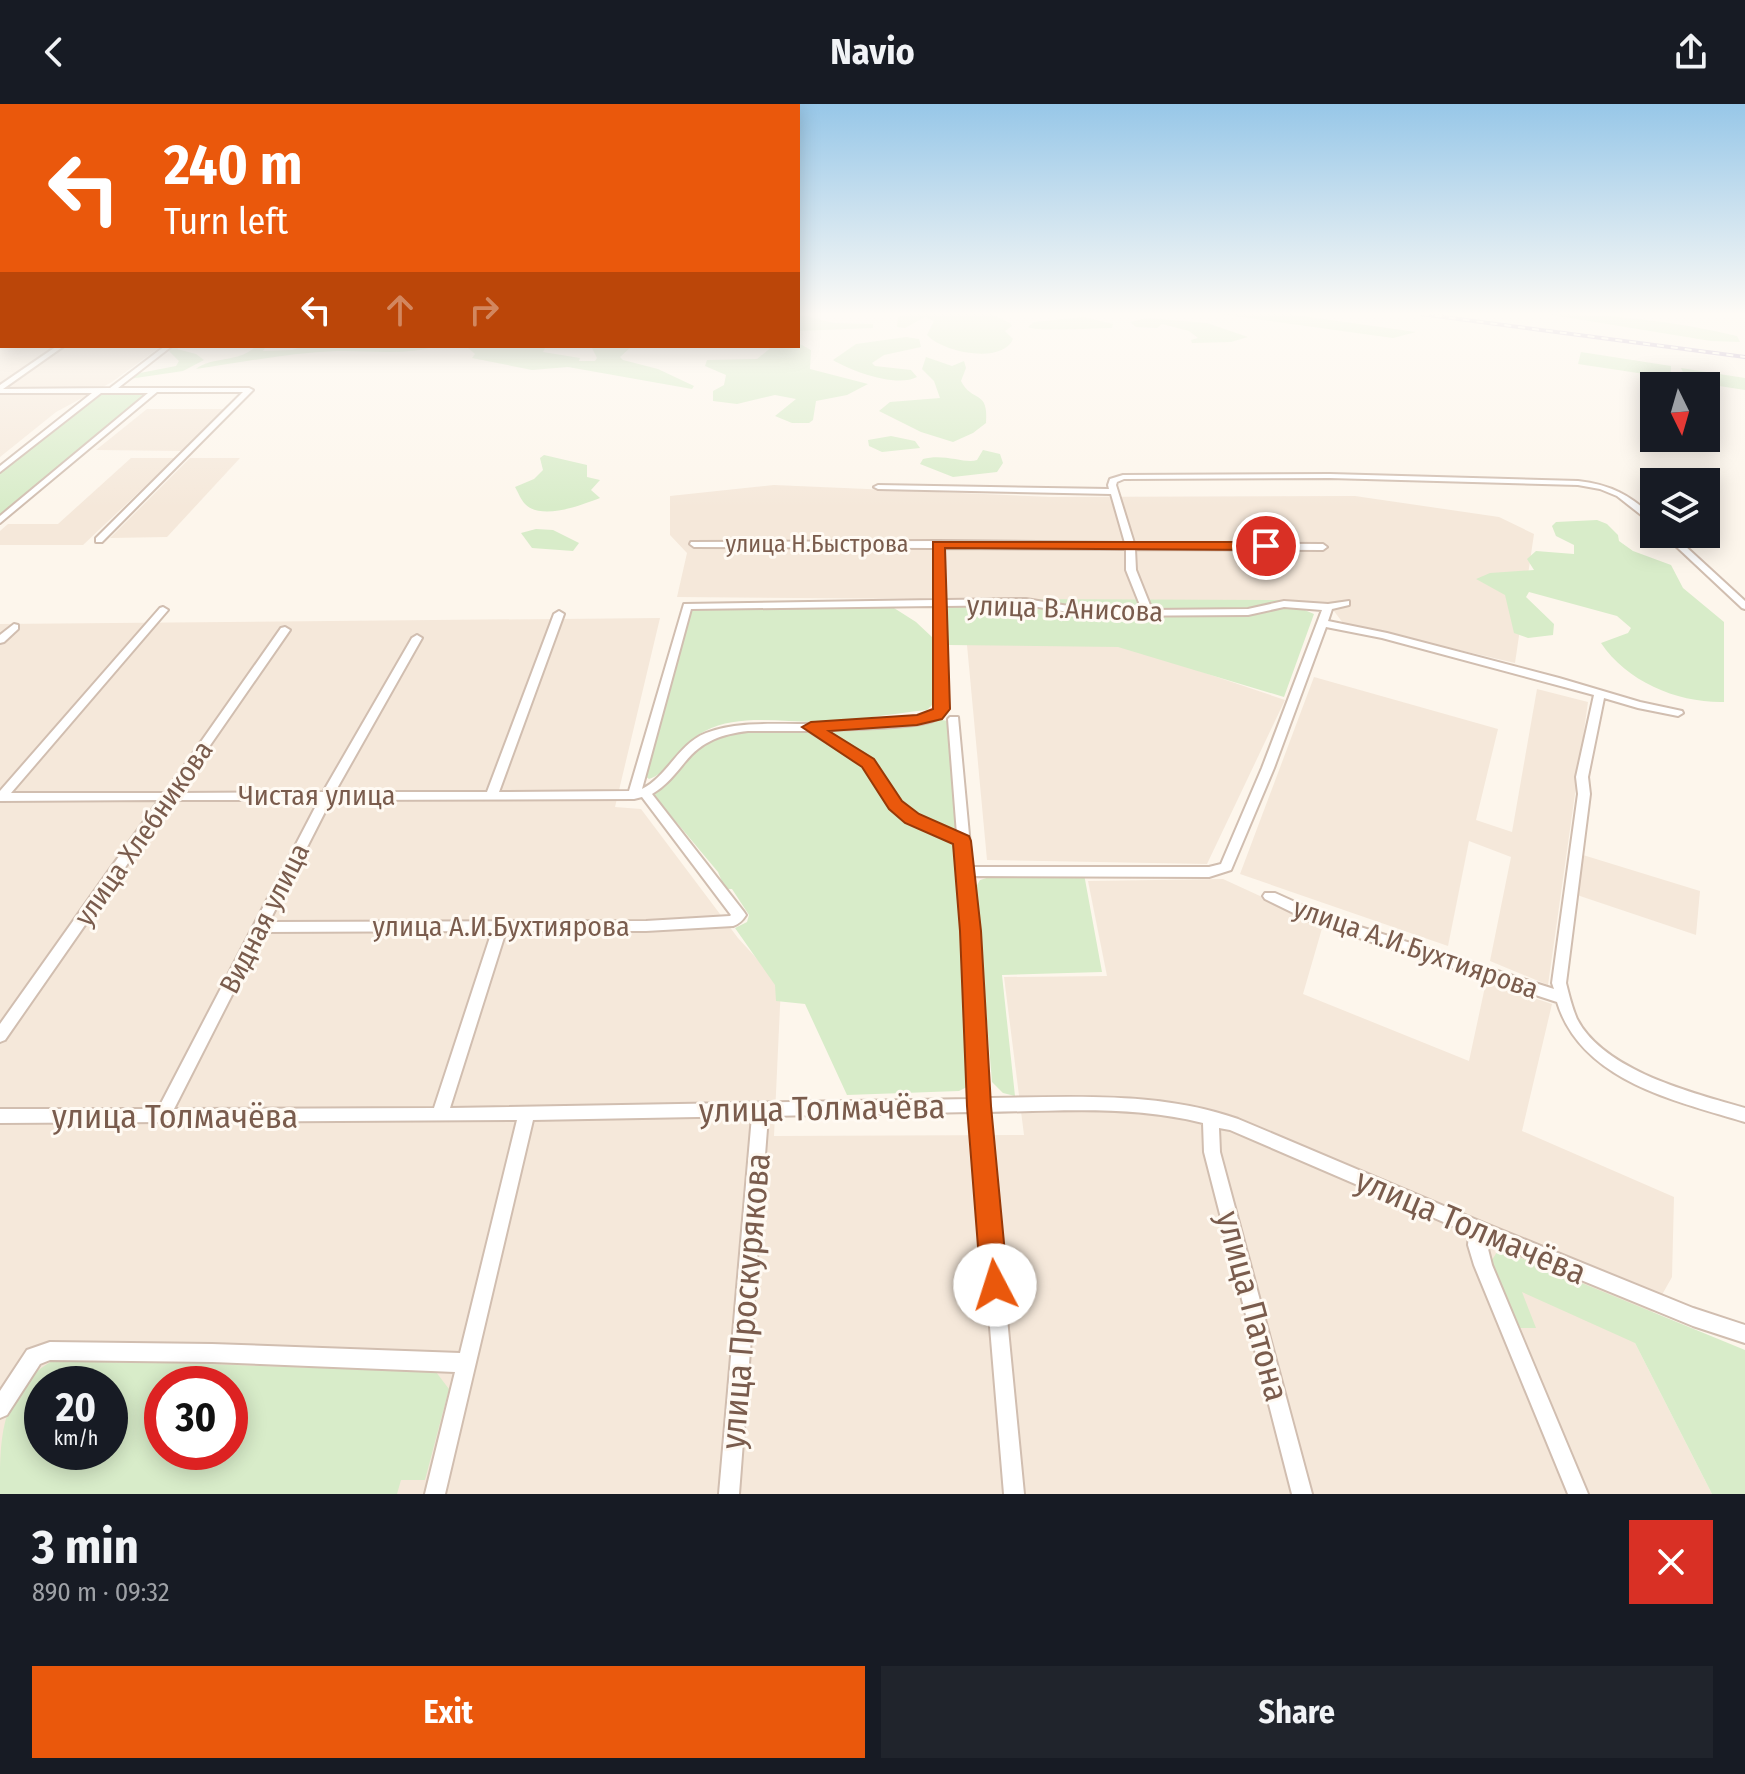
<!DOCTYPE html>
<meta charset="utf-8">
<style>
body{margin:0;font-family:"Fira Sans Condensed",sans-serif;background:#20242c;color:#f1f3f6;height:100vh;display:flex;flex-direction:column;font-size:30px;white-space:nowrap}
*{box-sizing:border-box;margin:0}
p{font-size:26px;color:#9ea1a6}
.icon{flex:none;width:44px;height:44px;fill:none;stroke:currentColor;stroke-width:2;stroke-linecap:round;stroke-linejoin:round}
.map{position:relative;height:1390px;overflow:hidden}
.drawer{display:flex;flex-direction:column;background:#171b24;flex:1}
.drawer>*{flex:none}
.guide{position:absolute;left:0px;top:0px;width:800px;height:244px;box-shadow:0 4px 20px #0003;background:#ea580c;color:#fff;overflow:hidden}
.needle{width:52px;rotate:175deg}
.buttons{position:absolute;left:1640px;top:268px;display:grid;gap:16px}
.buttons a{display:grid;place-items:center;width:80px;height:80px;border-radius:0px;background:#171b24;box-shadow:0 4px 20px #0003;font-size:40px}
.speed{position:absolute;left:24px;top:1262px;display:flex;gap:16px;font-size:40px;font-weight:700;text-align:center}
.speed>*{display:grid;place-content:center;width:104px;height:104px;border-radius:50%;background:#171b24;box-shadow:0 4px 20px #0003;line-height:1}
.speed small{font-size:20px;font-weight:400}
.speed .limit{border:12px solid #d22;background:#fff;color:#111}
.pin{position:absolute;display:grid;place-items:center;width:68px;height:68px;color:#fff;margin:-34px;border:4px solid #fff;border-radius:50%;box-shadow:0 2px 8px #0007}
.me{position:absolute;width:88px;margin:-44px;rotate:355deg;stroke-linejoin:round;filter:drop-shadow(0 0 6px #0008)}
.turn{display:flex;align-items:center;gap:28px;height:168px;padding:0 32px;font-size:36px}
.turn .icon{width:104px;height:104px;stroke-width:2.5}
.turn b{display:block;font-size:56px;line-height:68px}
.lanes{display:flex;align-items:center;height:76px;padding:0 32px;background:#0003;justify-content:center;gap:40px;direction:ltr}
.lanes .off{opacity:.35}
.round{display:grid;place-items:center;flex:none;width:84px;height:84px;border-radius:0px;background:#20242c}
.overview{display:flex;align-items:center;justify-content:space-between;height:136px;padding:0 32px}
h1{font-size:48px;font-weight:700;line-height:60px}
.button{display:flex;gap:16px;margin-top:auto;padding:16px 32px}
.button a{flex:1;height:92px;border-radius:0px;background:#ea580c;color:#fff;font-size:32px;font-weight:700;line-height:92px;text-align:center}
.button a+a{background:#20242c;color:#f1f3f6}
header{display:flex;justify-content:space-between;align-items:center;height:104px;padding:0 32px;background:#171b24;font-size:36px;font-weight:700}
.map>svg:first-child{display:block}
.residential{fill:#f5e8da;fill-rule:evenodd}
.green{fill:#d8ecc9;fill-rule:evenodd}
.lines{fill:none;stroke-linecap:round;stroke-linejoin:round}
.minor-casing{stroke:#d1beb0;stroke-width:4}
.minor{fill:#fff;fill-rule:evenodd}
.rail-casing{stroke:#b9a8c9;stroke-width:4}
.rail{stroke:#fffaf3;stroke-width:2;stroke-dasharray:7;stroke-linecap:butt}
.route{fill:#ea580c;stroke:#983908;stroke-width:2}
.labels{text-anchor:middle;stroke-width:6;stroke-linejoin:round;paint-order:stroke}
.far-street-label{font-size:24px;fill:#7a5c4d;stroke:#fffaf3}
.street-label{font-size:28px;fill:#7a5c4d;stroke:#fffaf3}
.near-street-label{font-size:34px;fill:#7a5c4d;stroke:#fffaf3}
</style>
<header><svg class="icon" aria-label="back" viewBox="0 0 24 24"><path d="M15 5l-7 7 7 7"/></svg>Navio<svg class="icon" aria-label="share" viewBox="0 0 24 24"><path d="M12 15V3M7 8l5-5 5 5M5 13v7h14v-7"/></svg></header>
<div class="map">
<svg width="1745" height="1390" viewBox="0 0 1745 1390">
<rect width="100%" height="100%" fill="#fdf6ec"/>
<g class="residential">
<path d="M0,210l2,32h159l-49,36 -56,30 -56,45z"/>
<path d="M147,305h81l-45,42 -87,-1z"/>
<path d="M131,354h44l-92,87h-83v-14l8,-7h50z"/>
<path d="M190,354h50l-73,79 -57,1z"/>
<path d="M774,381l277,12 304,-1 144,21 35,17 -19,129 -172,-40 -16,-21 -650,-5 10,-44 -17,-18v-39z"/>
<path d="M660,514l-45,189 26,2 97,129 43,47 -7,151 250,-1 -20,-158 103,-1 -19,-95 135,-2 100,46 -20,69 166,67 17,-79 66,22 -30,127 152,66 -2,80 -37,66 77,151h-1712v-870zM42,1280h68v68h-68zM162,1280h68v68h-68z"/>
<path d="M967,541h155l163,55 -78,164 -220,-4z"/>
<path d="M1314,573l184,52 -22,91 36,12 25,-143 51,13 -40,283 -58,-24 21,-104 -42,-16 -21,105 -208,-72z"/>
<path d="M1583,751l117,36 -4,44 -119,-40z"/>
</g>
<g class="green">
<path d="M798,210l36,9 39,1v4l-75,3z"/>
<path d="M907,210h84l19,9 2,3 -7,5 8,8c-11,26 -71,13 -86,-4l7,-14 -9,-4 -20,11 -8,-1 1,-10z"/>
<path d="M1220,210h68l128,18 -23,6z"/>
<path d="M1546,210c64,0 129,7 191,22l3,6 -29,-1z"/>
<path d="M1084,213l29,7 -1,4c-15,0 -75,4 -84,-1l6,-5z"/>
<path d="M1148,214l59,5 41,14 -17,5 -39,1 -1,-3 7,-2 -9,-7 -27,-7 -5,4 -21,-1 -6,-5z"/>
<path d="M906,233l13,2 2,8 -37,8 -12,8 3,3 36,4 6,7c-20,11 -66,-6 -84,-17l23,-16z"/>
<path d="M798,239l13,7 -1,19 58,15 -21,11 -31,6 -3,19 -4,3h-17l-17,-7 21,-17 -21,-4 -38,9 -24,-3v-10l11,-6 2,-10 -21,-9 2,-6 50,-1 16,-13h25z"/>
<path d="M173,242h7l-3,3 19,5 8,6 -21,11 -54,8 11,-6 36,-7 3,-5 -10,-10z"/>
<path d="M256,242h10l-3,5 29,-1 13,-4h131c-30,10 -68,4 -99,5 -48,2 -94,11 -141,18 16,-13 44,-6 60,-23z"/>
<path d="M466,242h80l-3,6 37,6 -1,3h16l2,-3 -6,-12h41l-12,11 3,3 35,9 36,17 -2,3 -124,-22 -36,3 -60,-12 3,-4z"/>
<path d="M1581,248l90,14v12l-93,-14z"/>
<path d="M926,253l26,9 12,-5 2,7 -5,13c11,22 28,8 25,42l-13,10 -20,9 -32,-10 -42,-21 11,-9 50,-4 -6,-17 -12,-12z"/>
<path d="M1681,264l64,10v12l-58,-9z"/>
<path d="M101,287l50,1 -151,124v-44z"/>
<path d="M891,332l24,5 5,7 -38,4 -13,-6 -1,-6z"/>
<path d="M983,346l17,4 3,9 -6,9 -44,5 -33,-13 3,-5c21,-6 42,5 54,1z"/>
<path d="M544,351l43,10v12l13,3 -9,10 9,8c-19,7 -58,23 -75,6 -4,-4 -7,-12 -10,-17l19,-8 9,-9 -3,-12z"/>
<path d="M1597,416l10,4 11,11 1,6 14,10 38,14 12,23 41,34v80c-46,1 -97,-20 -123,-59l27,-10 3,-5 -14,-12 -88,-24 -3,5 28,27 -1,11 -25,3 -14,-5 -9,-38 -29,-16 14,-6 44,-3 -7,-11 9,-8 38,3v-9l-18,-9 -4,-10 4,-4z"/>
<path d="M536,425l17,1 26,13 -6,8 -41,-3 -11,-15z"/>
<path d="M1020,495l261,1 33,14 -30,83 -166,-50 -169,-2 -5,-18 4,-19 8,-4z"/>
<path d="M700,504h194l22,14 17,16 2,64 -8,8c-37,4 -75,11 -112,12 -35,0 -77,-8 -110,9 -22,11 -34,41 -56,48l-4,-3 45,-165z"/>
<path d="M942,616l6,1 1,7 22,357 -12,6 -112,4 -42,-91 -29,-3 -1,-16 -40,-57 12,-6 2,-7 -17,-26h-7l-7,-17 -66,-79 46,-47 31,-12 27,-5 47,3z"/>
<path d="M1084,770l18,98 -100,3 13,121 -12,-3 -11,-11 -16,-195 4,-7 13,-4z"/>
<path d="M1499,1145l246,101v144h-33l-77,-151 -113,-51 14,36h-18l-28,-65z"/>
<path d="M56,1255l380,13 13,17 -24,91h-24l-4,14h-397c0,-59 0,-105 56,-135zM42,1280h68v68h-68zM162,1280h68v68h-68z"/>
</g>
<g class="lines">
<defs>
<g id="minor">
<path d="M2,217v4l-2,1v-4z"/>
<path d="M57,242h7l-61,43 107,-1 55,-42h7l-54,42h131l4,2 -151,152h-6v-4l147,-146h-86l-157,131v-7l148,-123h-47l-101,79v-6l92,-73h-92v-8z"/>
<path d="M1330,370l248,7c34,4 51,14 76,36v8l-37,-29 -17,-7 -22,-4 -248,-7 -206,1 -7,3 -1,3 18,58 189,1 4,3 -4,3 -188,-1 1,21 16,40 96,-1 36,-8 44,3 21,-3v4l-17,4 -4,12 59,12 172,45 81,24 42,9 1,2 -5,3 -40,-8 -34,-10 -16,79 2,17 -24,189c3,12 6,25 11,36 27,52 116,74 168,89v14c-69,-21 -164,-41 -188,-120l-241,-78 -51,-25 -2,-3 2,-3h10l51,23 228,73 -2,-6 26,-189 -2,-17 18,-82 -212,-57 -56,-11 -52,141 -43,102 -22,7 -236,-1 13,222c85,-1 172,-7 252,21l246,104 209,85 52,17v18l-52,-17 -207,-85 6,24 96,229h-20l-94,-229 -6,-20 1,-12 -239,-103 -11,-2 1,24 92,342h-20l-88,-342 -1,-29c-70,-18 -143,-12 -216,-11l37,382h-20l-32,-382 -204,4 -29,378h-20l33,-378 -219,4 -88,374h-20l30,-122 -243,-10 -162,-2 -10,4 -33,51 -7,3v-27l27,-41 23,-8 162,2 248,9 57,-233 -517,3v-14h158l161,-309h-147l-167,240 -5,2v-18l159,-224 -159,1v-10l160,-183 3,-1 5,3 -157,183h154l116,-165 4,-1 5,3 -113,163 146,-1 89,-154 5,-3 5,3 -87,154h152l67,-178 5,-3 5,3 -65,178 130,-1 55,-187 251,-4 -1,-52 -240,-1 -4,-3 1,-2 247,-1 187,2 -14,-49 -233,-5 -4,-2 4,-2 231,4 -1,-4 2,-6 13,-4zM943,444l183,1v21l16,40h-49l-67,-11 -81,1zM1026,501l67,11 155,-1 36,-8 38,3 -60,158 -41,96 -12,3h-237l-14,-150h-8l-2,2 9,115 -41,-18 -17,-14 -27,-42 -48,-30c22,-1 96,-1 113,-11 5,-3 8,-10 11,-15l-3,-98zM935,502l3,98 -6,9 -5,2c-43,7 -86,9 -129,9 -31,0 -63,-2 -92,9 -28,11 -38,43 -64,56l49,-180zM748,627h61l55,35 27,42 17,14 50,22 6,87 7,168 -521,9 56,-177h140l87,-5c6,-2 10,-6 13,-11l-2,-3 -92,-118c14,-8 23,-20 33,-32 17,-21 37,-28 63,-31zM642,693l89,118 -1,1 -84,5 -377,1 62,-122 303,-1zM492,827l-58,177 -260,1 90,-177z"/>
<path d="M1663,430h9l73,67v8l-3,-1z"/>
<path d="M14,520l4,1v4l-14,13 -4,1v-8z"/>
</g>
</defs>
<use href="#minor" class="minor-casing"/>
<use href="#minor" class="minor"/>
<defs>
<path id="rail" d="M1421,210l324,43"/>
</defs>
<use href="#rail" class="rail-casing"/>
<use href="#rail" class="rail"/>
</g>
<linearGradient id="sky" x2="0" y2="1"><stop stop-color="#97c7e8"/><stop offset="0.52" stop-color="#fefbf6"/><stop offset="1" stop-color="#fefbf6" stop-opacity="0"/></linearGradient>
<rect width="1745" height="404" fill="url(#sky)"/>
<path class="route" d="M933,438h333l7,4 -7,4 -321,-2 5,161 -8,10 -25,6 -88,6 45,28 28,42 17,13 50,22 2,5 10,90 10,175 17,179 -4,9 -9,4 -10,-4 -4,-9 -14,-179 -7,-175 -7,-87 -48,-21 -16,-14 -27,-42 -60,-40 9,-5 106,-7 16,-6z"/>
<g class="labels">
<g class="far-street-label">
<text x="817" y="448">улица Н.Быстрова</text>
</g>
<g class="street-label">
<text transform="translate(1065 504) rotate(2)" y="10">улица В.Анисова</text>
<text x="317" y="701">Чистая улица</text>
<text transform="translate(143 729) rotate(-55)" y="10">улица Хлебникова</text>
<text transform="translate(264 814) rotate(-63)" y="10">Видная улица</text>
<text x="501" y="832">улица А.И.Бухтиярова</text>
<text transform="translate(1416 844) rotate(19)" y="10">улица А.И.Бухтиярова</text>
</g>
<g class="near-street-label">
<text transform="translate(822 1004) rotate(-1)" y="12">улица Толмачёва</text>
<text x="175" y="1024">улица Толмачёва</text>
<text transform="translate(1471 1122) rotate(23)" y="12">улица Толмачёва</text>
<text transform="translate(745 1197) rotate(-85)" y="12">улица Проскурякова</text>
<text transform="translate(1253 1202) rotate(75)" y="12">улица Патона</text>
</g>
</g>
</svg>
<div class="buttons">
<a><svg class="needle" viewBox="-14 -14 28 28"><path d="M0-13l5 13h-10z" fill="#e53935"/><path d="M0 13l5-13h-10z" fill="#9ea1a6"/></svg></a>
<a><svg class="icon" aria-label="layers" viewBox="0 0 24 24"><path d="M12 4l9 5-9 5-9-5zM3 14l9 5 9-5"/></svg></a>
</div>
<div class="speed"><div>20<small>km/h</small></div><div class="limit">30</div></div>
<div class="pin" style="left:1266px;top:442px;background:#d93025"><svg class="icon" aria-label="arrive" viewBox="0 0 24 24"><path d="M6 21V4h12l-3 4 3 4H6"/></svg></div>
<svg class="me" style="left:995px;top:1181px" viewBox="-20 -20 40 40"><circle r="19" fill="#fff"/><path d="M0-13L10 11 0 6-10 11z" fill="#ea580c"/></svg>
<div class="guide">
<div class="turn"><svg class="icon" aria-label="left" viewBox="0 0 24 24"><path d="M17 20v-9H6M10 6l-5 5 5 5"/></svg><div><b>240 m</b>Turn left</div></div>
<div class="lanes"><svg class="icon" aria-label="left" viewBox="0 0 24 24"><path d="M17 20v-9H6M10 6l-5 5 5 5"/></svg><svg class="icon off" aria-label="ahead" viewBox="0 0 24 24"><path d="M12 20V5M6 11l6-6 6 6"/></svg><svg class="icon off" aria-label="right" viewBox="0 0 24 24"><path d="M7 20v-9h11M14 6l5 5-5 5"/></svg></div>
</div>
</div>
<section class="drawer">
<div class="overview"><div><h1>3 min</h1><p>890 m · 09:32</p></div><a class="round" style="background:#d93025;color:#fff"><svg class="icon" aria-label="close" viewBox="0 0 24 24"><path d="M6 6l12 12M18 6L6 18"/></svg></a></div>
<div class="button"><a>Exit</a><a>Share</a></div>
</section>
